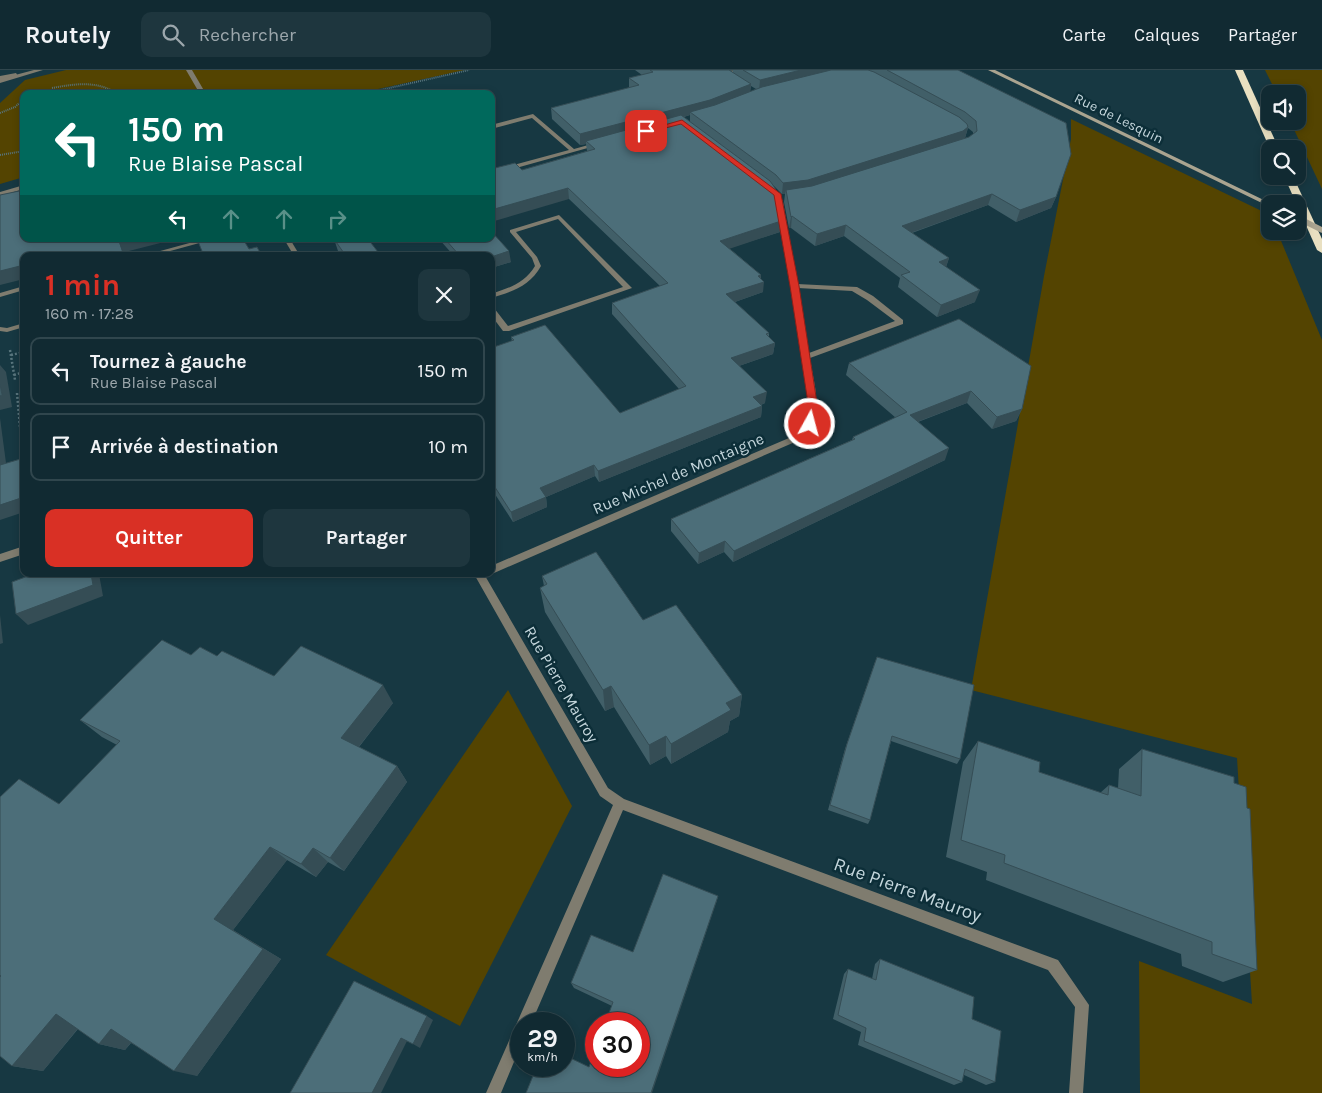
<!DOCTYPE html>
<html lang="fr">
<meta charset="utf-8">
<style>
body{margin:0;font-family:Karla,sans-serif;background:#1e363e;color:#f1f3f6;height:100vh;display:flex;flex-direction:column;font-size:19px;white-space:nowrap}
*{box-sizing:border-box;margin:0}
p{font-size:16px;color:#9ca7ac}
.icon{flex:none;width:28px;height:28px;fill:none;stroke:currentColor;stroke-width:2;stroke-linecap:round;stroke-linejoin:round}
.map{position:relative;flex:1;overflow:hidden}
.panel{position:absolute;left:20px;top:182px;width:475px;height:325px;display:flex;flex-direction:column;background:#112a32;border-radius:10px;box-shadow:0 2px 8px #0003,0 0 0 1px #30464d}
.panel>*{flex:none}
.top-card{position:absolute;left:20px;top:20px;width:475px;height:152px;border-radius:10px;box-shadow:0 2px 8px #0003,0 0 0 1px #30464d;background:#00695c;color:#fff;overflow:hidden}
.controls{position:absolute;left:1261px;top:15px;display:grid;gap:10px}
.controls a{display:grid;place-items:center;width:45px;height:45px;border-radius:10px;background:#112a32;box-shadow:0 2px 8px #0003,0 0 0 1px #30464d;font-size:25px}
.speed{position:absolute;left:510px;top:942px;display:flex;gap:10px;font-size:25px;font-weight:700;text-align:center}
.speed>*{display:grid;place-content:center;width:65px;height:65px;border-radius:50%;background:#112a32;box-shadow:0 2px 8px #0003,0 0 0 1px #30464d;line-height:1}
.speed small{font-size:12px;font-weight:400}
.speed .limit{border:8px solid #d22;background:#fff;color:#111}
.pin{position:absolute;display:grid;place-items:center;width:42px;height:42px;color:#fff;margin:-21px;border-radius:10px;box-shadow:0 2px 8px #0006}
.me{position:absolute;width:55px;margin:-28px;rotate:7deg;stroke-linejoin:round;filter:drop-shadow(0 0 4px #0008)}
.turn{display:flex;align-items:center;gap:18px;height:105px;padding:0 25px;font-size:22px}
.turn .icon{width:65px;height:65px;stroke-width:2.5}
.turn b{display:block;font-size:35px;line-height:42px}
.lanes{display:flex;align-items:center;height:48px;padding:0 25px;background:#0003;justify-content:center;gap:25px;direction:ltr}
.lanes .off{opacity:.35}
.round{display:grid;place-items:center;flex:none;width:52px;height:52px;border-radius:10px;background:#1e363e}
.summary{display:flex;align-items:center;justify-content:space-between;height:85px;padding:0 25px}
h1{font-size:30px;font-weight:700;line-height:38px;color:#d93025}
.cta{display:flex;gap:10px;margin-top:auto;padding:10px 25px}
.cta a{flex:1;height:58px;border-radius:10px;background:#d93025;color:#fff;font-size:20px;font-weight:700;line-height:58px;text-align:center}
.cta a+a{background:#1e363e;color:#f1f3f6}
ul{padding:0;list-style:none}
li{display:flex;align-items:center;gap:15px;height:68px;margin:0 10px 8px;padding:0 15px;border:2px solid #30464d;border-radius:10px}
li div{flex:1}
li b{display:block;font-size:19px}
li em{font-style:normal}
header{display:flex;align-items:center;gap:30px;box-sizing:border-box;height:70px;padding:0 25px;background:#112a32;border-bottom:1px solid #30464d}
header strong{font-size:24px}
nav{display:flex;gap:28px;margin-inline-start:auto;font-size:18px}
.search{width:350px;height:45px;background:#1e363e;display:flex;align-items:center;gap:12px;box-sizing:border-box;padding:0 18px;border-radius:10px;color:#9ca7ac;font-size:19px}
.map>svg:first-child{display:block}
.green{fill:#544401}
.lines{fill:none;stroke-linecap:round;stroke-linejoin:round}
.path-far1{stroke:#59757d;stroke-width:2;stroke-dasharray:1 1;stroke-linecap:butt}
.path{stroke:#59757d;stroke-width:2.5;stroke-dasharray:2 2;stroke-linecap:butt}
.lane{fill:#7f7c6f;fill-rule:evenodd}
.street{fill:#7f7c6f;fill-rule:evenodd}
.secondary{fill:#aaa490;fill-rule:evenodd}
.highway{fill:#e9e0c1;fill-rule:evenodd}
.secondary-bridge{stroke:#aaa490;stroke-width:5.5}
.wall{fill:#415f68;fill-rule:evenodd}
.shaded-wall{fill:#354d55}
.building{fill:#4c6e79;stroke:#354d55}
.route{fill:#d93025;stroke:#8d1f18}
.labels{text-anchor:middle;stroke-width:5;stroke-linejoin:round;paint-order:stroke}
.far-street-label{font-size:14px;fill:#c4d6dc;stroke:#0c2e38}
.street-label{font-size:16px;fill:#c4d6dc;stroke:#0c2e38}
.near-street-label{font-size:19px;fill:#c4d6dc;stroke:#0c2e38}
</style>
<header>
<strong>Routely</strong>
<div class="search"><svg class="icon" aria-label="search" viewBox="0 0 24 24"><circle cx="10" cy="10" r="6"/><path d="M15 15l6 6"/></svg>Rechercher</div>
<nav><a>Carte</a><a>Calques</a><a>Partager</a></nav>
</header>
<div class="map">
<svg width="1322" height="1023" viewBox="0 0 1322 1023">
<rect width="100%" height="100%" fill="#173842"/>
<g class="green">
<path d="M66,0h399l-96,21 -4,3h-341v83l-24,7v-81l25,-23z"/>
<path d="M1265,0h57v119l-32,-68h8v-27h-21z"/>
<path d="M1071,49l199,96v16h7l45,109v753h-182l-1,-132 113,43 -15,-246 -266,-68 73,-414 27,-137z"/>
<path d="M508,620l64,116 -112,220 -134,-71z"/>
</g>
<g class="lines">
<g class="path-far1">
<path d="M52,18c22,-4 46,-8 65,6"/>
<path d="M372,24l4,-3 93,-21"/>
<path d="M0,43l15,-6 9,-8"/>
<path d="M0,85l24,-4"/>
</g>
<g class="path">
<path d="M10,280l5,30"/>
<path d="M11,285l13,-3"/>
<path d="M14,305l10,-3"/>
<path d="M17,323l3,34"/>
</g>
<path class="lane" d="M16,3l2,3 -18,4v-4z"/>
<g class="street">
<path d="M34,0h9l-43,13v-4z"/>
<path d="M186,0h6l14,24h-6z"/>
<path d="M708,0l16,1 16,-1 -16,5z"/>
<path d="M533,44l41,35 25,-7 3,2 -111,31v-4l78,-21 -37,-32 -41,11v-4z"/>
<path d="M765,114h4l8,7 6,11 14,82 60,3 16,9 30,24v4l-93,34c5,34 17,61 -15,84l-301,131 -3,1v-8l298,-128c13,-10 19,-19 20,-35l-32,-201 -5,-9 -8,-8zM798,218l54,3 15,9 28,21 -86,32z"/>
<path d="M24,115v4l-24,7v-4z"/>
<path d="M559,145l73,73 -123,43h-6l-12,-16v-7h3l14,18 115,-39 -65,-68 -42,13 21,25 4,9c-11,20 -29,26 -50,32v-4c18,-6 34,-11 44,-28l-3,-8 -22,-26v-2z"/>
<path d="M204,169h10l-62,17h-10z"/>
<path d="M284,169h6l10,17h-6z"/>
<path d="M24,216v4l-24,7v-4z"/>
<path d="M24,253v4l-17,5 -7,-1v-4l7,1z"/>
<path d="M24,476v8l-24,8v-8z"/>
<path d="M474,504h10l124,214 16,11 434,161 31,45 -6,88h-14l6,-86 -27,-37 -425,-160 -92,214h-10v21l-20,48h-15l127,-288 -13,-9z"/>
</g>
<path class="secondary" d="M988,0h7l277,134h-2v3l-2,-1z"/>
<g class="highway">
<path d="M1235,0h8l36,79h-9z"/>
<path d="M1284,106h9l29,63v14l-5,-3z"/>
</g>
<path class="secondary-bridge" d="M1298,148l24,12"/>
</g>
<g class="wall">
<path d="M635,0h94l4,2v-2h225l98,127 -5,11 -35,14 -28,-17 -76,28 37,25 -3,9 29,35 -38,15 -39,-30 2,-9 -56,-42 -29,10 -24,-18h-2l-5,-26 1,-8h-3l-9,-9 8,36 -1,11 -51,16 32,27v4l2,13 -28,10 34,31v4l6,6 -2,11 -34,12 26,37 -4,2 1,1 -1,11 -162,65 -4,-6 -49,21 1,10 -34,15 -22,-34v-140l21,-7 -1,-4 109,76 59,-24 -67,-75v-11l48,-17 -91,-87 -47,-29 65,-19 -1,-7 -6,1 -28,-26 -1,-11 78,-20v-10l13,-3zM751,16l5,3 -6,3zM690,45v7l-6,-5zM968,58l5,4v2l-4,3 -4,1z"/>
<path d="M334,169l47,17h-39l-4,-5z"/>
<path d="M439,169h52l20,23 -20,6v-12h-37z"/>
<path d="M959,249l63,90 -6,12 -24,8 -25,-26 -49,19 27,38 -212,102 -9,-10 -26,12 -27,-33v-12l181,-79 1,-3 43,-19 -50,-43 3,-12z"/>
<path d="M542,506l101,44 99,75 -3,21 -9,5 -2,11 -57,32 -5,-8 -16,9 -36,-58 -9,4 -60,-99 -5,-24 4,-2z"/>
<path d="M191,585l26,1 57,20 119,27 -34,44 38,19 10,16 -63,89 -16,-9 -12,15 -29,-17 -54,70 48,29 -84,117 -66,-33 -6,7 -26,-6 -21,-15 -35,42 -31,-5 -11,-90 58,-172 58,-59 -15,-8 -22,-17z"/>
<path d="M875,592l85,97 -3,5 -66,-23 -21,79 -2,4 -40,-14 17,-61z"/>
<path d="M978,671l61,31 61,21 9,-8 9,3 1,-19 23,-20 92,34 23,187 -34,12 -41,-16 -1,-12 -195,-74 1,-8 -41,-15 17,-95z"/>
<path d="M718,826l-2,7 -127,164 23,-61 -38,-18 -3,-5 62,-31z"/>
<path d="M880,889l92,60 23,63 -9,3 -22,-10 -2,7 -8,3 -96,-40 3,-13 -28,-13 11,-45 4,-5 24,10 3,-15z"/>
</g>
<g class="shaded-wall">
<path d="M801,0h38l-80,21 1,-11z"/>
<path d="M751,14l-1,11 -60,17v3l-102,28 -2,-2v3l-6,1v-11z"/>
<path d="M968,57l-3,11 -158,53 -21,-1 -1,4h-3l1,-11z"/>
<path d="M568,118l1,11 -78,23v-12z"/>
<path d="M992,124l-4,11 -89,32 3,-11z"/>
<path d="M1056,127l-5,11 -35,14 4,-12z"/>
<path d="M792,146l-1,12h-2l2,-11z"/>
<path d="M781,151l-1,11 -60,20v-11z"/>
<path d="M846,155l-2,11 -29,10 2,-12z"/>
<path d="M126,169h50l-51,13 2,4h-3l-5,-15z"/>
<path d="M509,181l2,11 -20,6v-11z"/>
<path d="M77,182l3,4h-22z"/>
<path d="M949,188l-4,12 -6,-8z"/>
<path d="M24,195v14l-24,6v-14z"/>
<path d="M761,205l-1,8 4,-1 -1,10 -37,13v-11z"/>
<path d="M980,220l-5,12 -38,15 4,-12z"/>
<path d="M775,273l-2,11 -43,15 1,-11z"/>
<path d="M0,295l6,7 6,35 -12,3z"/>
<path d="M971,321l-4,12 -61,23 4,-11z"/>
<path d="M767,322l-2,11 -13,5 1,-11z"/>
<path d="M762,336l-1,11 -162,65 -1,-11z"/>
<path d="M1022,339l-6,12 -24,8 5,-12z"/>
<path d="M0,348l8,60 -8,-8z"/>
<path d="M949,378l-4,12 -212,102 1,-11z"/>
<path d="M594,395l1,11 -49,21 1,10 -34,15 -2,-10 29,-24z"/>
<path d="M24,427v15l-24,8v-15z"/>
<path d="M725,471l-1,11 -26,12 1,-11z"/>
<path d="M91,504h8l4,22 -75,29 -12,-11z"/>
<path d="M0,545l3,28 -3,1z"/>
<path d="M383,615l10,18 -40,51 -12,-16z"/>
<path d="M611,616l3,21 -9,4 -2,-21z"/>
<path d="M742,625l-3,21 -9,5 -2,11 -57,32v-20l55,-41z"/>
<path d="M666,666v20l-16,9 -1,-20z"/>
<path d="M397,696l10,16 -63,89 -14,-13z"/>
<path d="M270,777l17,13 -54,70 48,29 -84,117 -23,-5 40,-152z"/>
<path d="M313,778l15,14 -12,15 -15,-13z"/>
<path d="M718,826l-2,7 -64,190h-1z"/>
<path d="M56,944l28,7 -41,50 -31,-5z"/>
<path d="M427,946l6,4 -13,28 -7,-4z"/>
<path d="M111,959l25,7 -11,14 -26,-6z"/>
<path d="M401,968l6,3 -26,52h-9z"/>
</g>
<g class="building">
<path d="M650,0h79l22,14 -41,16 -130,34 -29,-26 88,-23 -10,-7 24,-6z"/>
<path d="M743,0h58l-41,10z"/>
<path d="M831,0h37l6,2 85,45 8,7 1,3 -5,4 -155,49 -25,3 -7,-8 -86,-63 25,-7 47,-18z"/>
<path d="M887,0h71l108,53 5,31 -15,43 -36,13 -28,-16 -90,32 47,32 -10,4 41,28 -39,15 -40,-30 9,-3 -64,-47 -29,9 -25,-18 -1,1 -5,-27 26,-4 157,-49 8,-6 -1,-10 -11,-9z"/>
<path d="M681,45l89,66 5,7 6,33 -61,20 41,34 -3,1 6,6 -38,12 43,39 -3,1 9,9 -44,15 36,34 -14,5 9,9 -164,65 -4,-6 -54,23 6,9 -35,15 -20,-31v-133l23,-8 -3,-3 34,-12 75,88 66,-27 -74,-83 56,-20 -100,-95 -77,22v-41l24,-6 7,7 73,-21 -9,-8z"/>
<path d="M24,120v49h102l-7,2 5,15h-46l-1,-4 -19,4h-34v9l-24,6v-76z"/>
<path d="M491,161l18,20 -18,6 -31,-1 -15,-17h46z"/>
<path d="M197,169h46l6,10 8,-2 5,9h-58z"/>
<path d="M334,169h34l13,17h-35z"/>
<path d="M959,249l72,47 -9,43 -25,8 -26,-26 -61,24 39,33 -215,103 -9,-10 -26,12 -28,-34 184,-80 -2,-2 54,-25 -58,-49z"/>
<path d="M0,314l2,11 -2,1z"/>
<path d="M24,388v39l-24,8v-40z"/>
<path d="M596,482l47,68 33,-15 66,90 -16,8 5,7 -60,34 -5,-8 -17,9 -38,-59 -8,4 -63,-102 7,-4 -5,-8z"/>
<path d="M28,504h63l2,11 -77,29 -4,-32 16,-6z"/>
<path d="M162,570l29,15 9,-8 17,9 5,-5 52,25 27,-30 82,39 -42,53 56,28 -67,92 -17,-10 -12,16 -31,-17 -56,72 49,30 -89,122 -63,-42 -12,15 -43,-30 -44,52 -12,-10v-79l1,-1 -1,-1v-178l19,-18 40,25 61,-63 -40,-21z"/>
<path d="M877,587l97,28 -14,74 -68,-23 -22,84 -40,-15 17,-61z"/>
<path d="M978,671l62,21 -1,10 69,23 1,-10 32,11 1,-47 92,28v6l12,4 1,21 3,1 7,161 -45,-16v-12l-208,-79 1,-8 -44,-15z"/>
<path d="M663,804l55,22 -67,197h-125l11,-27h27v-11l25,12 7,-19v18h43v-42h-34l8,-22 -42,-19 20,-48 42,17z"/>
<path d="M880,889l94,38 -2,22 29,12 -6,51 -30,-13 -3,13 -98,-41 2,-13 -28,-13 10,-46 28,11z"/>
<path d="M354,911l73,35 -14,28 -12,-6 -29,55h-82z"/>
</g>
<path class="route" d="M682,50l99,74 18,92 18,117 1,10 -5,14h-7l-1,-3 3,-11v-10l-18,-117 -16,-91 -93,-71 -35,9 -3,-2z"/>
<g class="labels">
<g class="far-street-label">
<text transform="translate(1119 48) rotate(26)" y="5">Rue de Lesquin</text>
</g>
<g class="street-label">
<text transform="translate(678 403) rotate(-23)" y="6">Rue Michel de Montaigne</text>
<text transform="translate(562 614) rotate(60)" y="6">Rue Pierre Mauroy</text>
</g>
<g class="near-street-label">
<text transform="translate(908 819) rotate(20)" y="7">Rue Pierre Mauroy</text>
</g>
</g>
</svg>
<div class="controls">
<a><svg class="icon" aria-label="sound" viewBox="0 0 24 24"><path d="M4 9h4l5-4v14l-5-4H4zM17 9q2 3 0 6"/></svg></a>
<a><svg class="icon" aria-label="search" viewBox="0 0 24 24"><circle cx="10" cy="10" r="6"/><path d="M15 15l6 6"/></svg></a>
<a><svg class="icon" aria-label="layers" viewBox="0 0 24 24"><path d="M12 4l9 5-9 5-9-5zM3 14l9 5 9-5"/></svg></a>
</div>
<div class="speed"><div>29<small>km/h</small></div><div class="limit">30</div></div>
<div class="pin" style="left:646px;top:61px;background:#d93025"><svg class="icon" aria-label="arrive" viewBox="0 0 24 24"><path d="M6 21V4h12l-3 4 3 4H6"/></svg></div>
<svg class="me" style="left:810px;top:354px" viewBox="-20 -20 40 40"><circle r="17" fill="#d93025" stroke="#fff" stroke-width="3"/><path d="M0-11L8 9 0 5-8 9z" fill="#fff"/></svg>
<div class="top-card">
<div class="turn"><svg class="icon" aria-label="left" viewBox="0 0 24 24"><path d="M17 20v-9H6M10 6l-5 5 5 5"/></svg><div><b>150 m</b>Rue Blaise Pascal</div></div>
<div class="lanes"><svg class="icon" aria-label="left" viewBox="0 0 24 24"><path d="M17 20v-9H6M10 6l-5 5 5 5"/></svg><svg class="icon off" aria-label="ahead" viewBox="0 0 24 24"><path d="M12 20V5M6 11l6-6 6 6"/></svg><svg class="icon off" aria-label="ahead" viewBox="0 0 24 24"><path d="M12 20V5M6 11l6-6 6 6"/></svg><svg class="icon off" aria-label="right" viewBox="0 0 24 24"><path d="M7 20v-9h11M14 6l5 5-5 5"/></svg></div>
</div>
<section class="panel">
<div class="summary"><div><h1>1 min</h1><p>160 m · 17:28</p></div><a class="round"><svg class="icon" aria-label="close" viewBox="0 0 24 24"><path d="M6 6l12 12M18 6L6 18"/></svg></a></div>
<ul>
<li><svg class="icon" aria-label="left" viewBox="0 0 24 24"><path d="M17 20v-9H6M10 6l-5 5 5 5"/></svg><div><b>Tournez à gauche</b><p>Rue Blaise Pascal</p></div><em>150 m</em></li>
<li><svg class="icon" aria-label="arrive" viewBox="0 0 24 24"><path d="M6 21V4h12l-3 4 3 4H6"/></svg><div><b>Arrivée à destination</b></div><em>10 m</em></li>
</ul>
<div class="cta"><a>Quitter</a><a>Partager</a></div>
</section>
</div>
